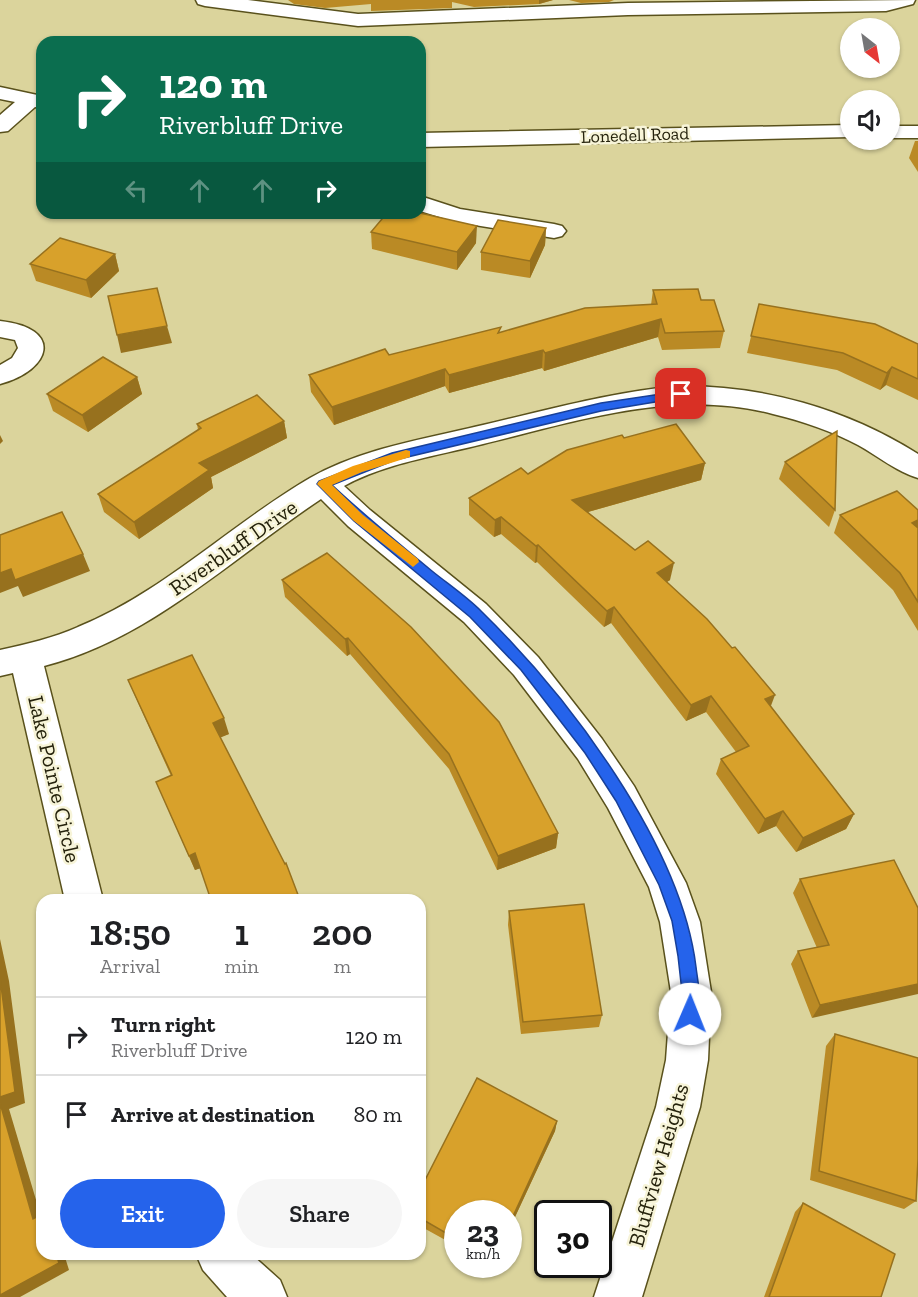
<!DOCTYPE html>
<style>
body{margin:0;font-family:"Zilla Slab",serif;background:#f6f6f6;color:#202124;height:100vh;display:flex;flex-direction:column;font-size:22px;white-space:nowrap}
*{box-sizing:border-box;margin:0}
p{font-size:20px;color:#757577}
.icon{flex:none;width:33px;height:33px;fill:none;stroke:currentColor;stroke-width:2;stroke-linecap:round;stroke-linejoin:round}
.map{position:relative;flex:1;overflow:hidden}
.panel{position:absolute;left:36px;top:894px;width:390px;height:366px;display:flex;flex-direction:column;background:#fff;border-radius:18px;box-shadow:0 2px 4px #0004}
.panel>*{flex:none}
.banner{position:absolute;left:36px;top:36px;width:390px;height:183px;border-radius:18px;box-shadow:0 2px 4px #0004;background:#0b6e4f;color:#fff;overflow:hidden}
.needle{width:39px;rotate:149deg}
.fabs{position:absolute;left:840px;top:18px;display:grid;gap:12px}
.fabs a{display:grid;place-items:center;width:60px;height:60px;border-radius:50%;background:#fff;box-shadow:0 2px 4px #0004;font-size:30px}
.speed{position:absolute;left:444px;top:1200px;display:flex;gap:12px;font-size:30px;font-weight:700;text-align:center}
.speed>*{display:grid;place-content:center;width:78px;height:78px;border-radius:50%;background:#fff;box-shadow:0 2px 4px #0004;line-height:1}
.speed small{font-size:15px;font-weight:400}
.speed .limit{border:3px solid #111;border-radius:9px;background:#fff;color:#111}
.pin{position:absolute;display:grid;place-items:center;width:51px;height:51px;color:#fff;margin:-26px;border-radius:12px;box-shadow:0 3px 9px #0006}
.me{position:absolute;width:66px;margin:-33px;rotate:1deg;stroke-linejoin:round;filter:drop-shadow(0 0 4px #0008)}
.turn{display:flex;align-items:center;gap:21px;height:126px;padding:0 24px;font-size:27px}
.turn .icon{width:78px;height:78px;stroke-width:2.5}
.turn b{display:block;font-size:42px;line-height:51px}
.lanes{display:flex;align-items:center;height:57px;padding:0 24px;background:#0003;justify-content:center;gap:30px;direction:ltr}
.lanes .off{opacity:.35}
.eta{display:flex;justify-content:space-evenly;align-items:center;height:102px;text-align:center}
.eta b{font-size:36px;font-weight:600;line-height:42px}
.primary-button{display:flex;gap:12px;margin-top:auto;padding:12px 24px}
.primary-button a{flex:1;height:69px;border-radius:36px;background:#2563eb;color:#fff;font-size:24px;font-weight:600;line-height:69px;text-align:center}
.primary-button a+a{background:#f6f6f6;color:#202124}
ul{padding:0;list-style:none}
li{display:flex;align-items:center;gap:18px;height:78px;padding:0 24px;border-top:2px solid #e0e0e0}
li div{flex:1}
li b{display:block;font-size:22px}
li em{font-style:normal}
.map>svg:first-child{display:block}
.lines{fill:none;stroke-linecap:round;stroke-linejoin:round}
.minor-casing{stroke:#59511c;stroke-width:3}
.minor{fill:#fff;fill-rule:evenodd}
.wall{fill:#ba8a25}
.shaded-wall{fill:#97711e}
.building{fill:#d8a12b;stroke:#97711e;stroke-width:1.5}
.route{fill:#2563eb;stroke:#184099;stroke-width:1.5}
.slow{fill:#f59e0b}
.labels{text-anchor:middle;stroke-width:5;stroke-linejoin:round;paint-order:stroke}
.far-street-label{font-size:18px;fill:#25220c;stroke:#f7f4d8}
.street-label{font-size:22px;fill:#25220c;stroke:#f7f4d8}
</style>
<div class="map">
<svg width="918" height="1297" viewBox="0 0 918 1297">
<rect width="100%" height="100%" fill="#dbd49c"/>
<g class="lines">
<defs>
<g id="minor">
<path d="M196,0h52l110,14 270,-11 287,-3 -2,4 -27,7 -258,4 -270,11 -153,-20 -7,-2z"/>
<path d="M0,87l42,9v12l-7,-1 -27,24 -8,1v-17l15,-13 -15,-3z"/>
<path d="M850,125v12l-430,10v-14z"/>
<rect x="890" y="126" width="28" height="12"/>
<path d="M420,196l40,13 94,15 8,2 4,5 -4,5 -8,2 -98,-16 -36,-11z"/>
<path d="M0,321c64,7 52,49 0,63v-19l12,-7 6,-10 -3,-8 -15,-3z"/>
<path d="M678,386c84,-1 169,23 240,68v24c-21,-6 -40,-22 -60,-33 -26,-14 -56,-24 -85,-31 -98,-26 -195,7 -290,30 -47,12 -97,19 -139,42l26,24 116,94 52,53 64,82 32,47 52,97 14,39 11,70 -3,68 -8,47 -58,190h-48l62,-190 10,-47 5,-68 -11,-70 -11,-35 -41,-79 -30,-49 -64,-84 -50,-53 -116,-96 -27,-27c-89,59 -171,140 -277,167l59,234h-38l-52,-227 -13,3v-26c27,-6 53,-12 78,-23 86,-35 153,-103 232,-149 53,-30 115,-39 173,-53 65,-15 128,-33 195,-39z"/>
<path d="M196,1254h55l29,26 7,17h-60l-24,-27z"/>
</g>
</defs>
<use href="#minor" class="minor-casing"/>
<use href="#minor" class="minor"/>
</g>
<g class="wall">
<path d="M288,0h265l-14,4 -65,3 -22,-5v6l-81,3v-7l-46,4 -31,-4z"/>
<path d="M569,0h45l-5,2 -28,1z"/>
<path d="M915,141h3v31l-9,-14z"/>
<path d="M546,228l-1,17 -15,33 -49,-8v-18z"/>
<path d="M371,232l105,11 -19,27 -85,-21z"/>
<path d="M115,254l4,17 -28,27 -55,-17 -6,-17z"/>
<path d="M653,290l48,10 23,31 -4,17 -58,2 -4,-13 -114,34 -2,-3 -93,25 -4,-7 -111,39 -23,-33 -2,-17 80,-20 112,-23 150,-27z"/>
<path d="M759,304l159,40v56l-32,-15 -6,5 -43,-20 -90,-17z"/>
<path d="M137,377l5,17 -54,38 -35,-21 -6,-17z"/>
<path d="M284,421l3,17 -76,39 2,11 -74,51 -35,-27 -6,-18 100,-64 -1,-6z"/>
<path d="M624,438l81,25 -4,17 -113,32 82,68 -3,2 103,124 84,108 -8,15 -50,23 -20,-26 -18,8 -42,-60 5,-15 15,-7 -30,-40 -20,9 -75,-98 -7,4 -67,-65 -2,1 -34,-29 -7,3 -25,-22v-17l59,-24z"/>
<path d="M785,462l50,48 -6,17 -50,-48z"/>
<path d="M918,510v121l-25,-41 -59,-57 6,-18z"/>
<path d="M327,553l231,280 -2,15 -59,22 -48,-101 -99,-115 -3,2 -62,-59 -3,-17z"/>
<path d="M128,680l101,54 -9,3 80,163 -100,-32 -5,2 -39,-88 15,-6 -36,-80z"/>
<path d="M800,879l118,29 -106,110 -21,-54 7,-13 19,-3 -24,-55z"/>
<path d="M509,911l93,104 -3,12 -78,7 -13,-109z"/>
<path d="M835,1034l81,167 -12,8 -94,-29 16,-134z"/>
<path d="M557,1121l-2,10 -47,101v-18h-50v33l-38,-21v-36z"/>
<path d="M803,1203l78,94h-117l31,-85z"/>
</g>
<g class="shaded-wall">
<path d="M539,0h14l-14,4z"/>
<path d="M477,226l-1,17 -19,27v-18z"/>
<path d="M546,228l-1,17 -15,33v-17z"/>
<path d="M115,254l4,17 -28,27 -5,-18z"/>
<path d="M661,319l-3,18 -114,34 1,-18z"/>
<path d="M167,326l5,17 -51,10 -4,-18z"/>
<path d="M543,350l-1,18 -93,25v-18z"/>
<path d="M892,367l-6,18 -6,5 7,-17z"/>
<path d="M445,369v17l-111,39 -2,-18z"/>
<path d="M137,377l5,17 -54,38 -6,-17z"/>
<path d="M284,421l3,17 -76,39 2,11 -74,51 -5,-17 65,-59z"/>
<path d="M0,435l3,6 -3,3z"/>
<path d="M705,463l-4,17 -131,37 2,-17z"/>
<path d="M501,517v17l-7,3 1,-17z"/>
<path d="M918,520v13l-6,-10z"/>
<path d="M538,545l-1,17 -2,1 1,-17z"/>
<path d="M83,554l7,17 -67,26 -5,-11 -18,7v-20l11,-4z"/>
<path d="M674,563l-4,17 -16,10 3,-17z"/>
<path d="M614,607l-3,16 -7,4 3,-16z"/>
<path d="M348,638l2,16 -3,2 -2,-17z"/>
<path d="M775,695l-6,16 -4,-12z"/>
<path d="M711,696l-5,16 -20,9 5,-16z"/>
<path d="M224,718l5,16 -12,5 -4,-16z"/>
<path d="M783,811l-7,15 -18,8 7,-15z"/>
<path d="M854,814l-8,15 -50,23 7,-14z"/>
<path d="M558,833l-2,15 -59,22 1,-14z"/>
<path d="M195,853l6,15 -6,2 -6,-14z"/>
<path d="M0,939l9,42 16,122 -16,6 33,111 -9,-1 -33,-116z"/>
<path d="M918,984v10l-106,24 8,-13z"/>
<path d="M557,1121l-2,10 -47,101v-5z"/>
<path d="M56,1254h8l5,16 -49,27h-20v-2z"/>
</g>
<g class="building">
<path d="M387,213h33l57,13 -20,26 -86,-20z"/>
<path d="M498,220l48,8 -16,33 -49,-9z"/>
<path d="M60,238l55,16 -29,26 -56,-16z"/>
<path d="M157,288l10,38 -50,9 -9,-39z"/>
<path d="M698,289l3,11h13l10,31 -59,2 -4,-14 -116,34 -2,-3 -94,25 -4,-6 -113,38 -23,-32 76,-26 4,6 112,-28 -3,6 87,-25 72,-4 -4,-14z"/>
<path d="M759,304l116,20 43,20v35l-26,-12 -5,6 -44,-20 -92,-17z"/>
<path d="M103,357l34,20 -55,38 -35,-21z"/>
<path d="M257,395l27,26 -85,42 10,7 -75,52 -36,-28 103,-66 -4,-4z"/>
<path d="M676,424l29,39 -133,37 63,50 13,-9 26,22 -17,10 50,46 25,29 3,-1 40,48 -10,4 89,115 -51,24 -20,-27 -18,8 -44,-60 28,-13 -38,-50 -20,9 -77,-98 -7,4 -69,-66 -2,1 -35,-29 -6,3 -26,-22 52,-30 7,6 39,-24 55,-15 2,3z"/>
<path d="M837,431l-2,79 -50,-48z"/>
<path d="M897,491l21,19v10l-6,3 6,5v74l-18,-29 -60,-58z"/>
<path d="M62,512l21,42 -68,26 -4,-11 -11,4v-38z"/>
<path d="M327,553l84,74 88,95 59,111 -60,23 -49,-102 -101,-116 -3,1 -63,-59z"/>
<path d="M192,655l32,63 -11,5 72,141 1,-1 14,37h-89l-16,-47 -6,3 -33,-74 16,-7 -44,-95z"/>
<path d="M894,860l24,48v76l-98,21 -22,-54 31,-6 -29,-66z"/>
<path d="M584,904l18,111 -79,7 -14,-111z"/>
<path d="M0,978l15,114 -15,5z"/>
<path d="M835,1034l83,24v101l-2,42 -97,-30z"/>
<path d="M477,1078l80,43 -49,106v-13h-50v26l-38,-22v-28z"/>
<path d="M0,1103l33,116 9,-5v40h14l3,9 -59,32z"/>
<path d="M803,1203l92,51 -14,43h-112z"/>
</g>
<path class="route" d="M681,391l6,3 -2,3 -84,14 -206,49 -63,25c32,30 66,58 100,86 16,13 34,25 49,40 87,85 200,233 215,356 2,17 7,37 0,53l-6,3 -6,-3 -3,-6 1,-22 -4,-36 -6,-35 -13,-36 -43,-84 -31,-48 -64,-83 -51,-53 -116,-96 -37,-37 2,-3 73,-28 209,-50z"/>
<path class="slow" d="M406,450l4,1v6l-48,15 -30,13 31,30 55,44 1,3 -6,5 -59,-46 -37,-37 2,-3 34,-15z"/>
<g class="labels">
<g class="far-street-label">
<text transform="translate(635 135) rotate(-2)" y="6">Lonedell Road</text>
</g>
<g class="street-label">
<text transform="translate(233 547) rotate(-35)" y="8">Riverbluff Drive</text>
<text transform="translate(55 779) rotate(77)" y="8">Lake Pointe Circle</text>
<text transform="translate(658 1165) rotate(-74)" y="8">Bluffview Heights</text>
</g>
</g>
</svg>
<div class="fabs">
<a><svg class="needle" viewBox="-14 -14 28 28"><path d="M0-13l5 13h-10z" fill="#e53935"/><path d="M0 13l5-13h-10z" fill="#757577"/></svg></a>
<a><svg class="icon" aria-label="sound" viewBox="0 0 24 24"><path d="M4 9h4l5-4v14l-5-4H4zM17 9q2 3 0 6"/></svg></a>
</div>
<div class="speed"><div>23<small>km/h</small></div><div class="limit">30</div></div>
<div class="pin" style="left:681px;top:394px;background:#d93025"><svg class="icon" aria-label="arrive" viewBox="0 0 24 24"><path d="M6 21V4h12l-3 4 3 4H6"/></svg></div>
<svg class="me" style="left:690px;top:1014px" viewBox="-20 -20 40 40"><circle r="19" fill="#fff"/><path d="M0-13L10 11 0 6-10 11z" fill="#2563eb"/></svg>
<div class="banner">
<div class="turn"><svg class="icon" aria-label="right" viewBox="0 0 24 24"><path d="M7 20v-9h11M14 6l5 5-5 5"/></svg><div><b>120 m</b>Riverbluff Drive</div></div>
<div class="lanes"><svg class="icon off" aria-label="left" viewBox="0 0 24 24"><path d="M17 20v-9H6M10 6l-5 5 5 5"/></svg><svg class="icon off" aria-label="ahead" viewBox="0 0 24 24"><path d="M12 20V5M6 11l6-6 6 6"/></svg><svg class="icon off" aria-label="ahead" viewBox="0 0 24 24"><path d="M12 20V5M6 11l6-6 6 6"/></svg><svg class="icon" aria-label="right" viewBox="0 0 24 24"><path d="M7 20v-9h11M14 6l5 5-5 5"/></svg></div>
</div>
<section class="panel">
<div class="eta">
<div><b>18:50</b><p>Arrival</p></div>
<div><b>1</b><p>min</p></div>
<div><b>200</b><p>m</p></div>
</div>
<ul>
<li><svg class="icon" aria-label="right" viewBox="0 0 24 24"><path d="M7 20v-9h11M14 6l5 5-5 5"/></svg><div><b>Turn right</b><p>Riverbluff Drive</p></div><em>120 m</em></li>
<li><svg class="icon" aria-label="arrive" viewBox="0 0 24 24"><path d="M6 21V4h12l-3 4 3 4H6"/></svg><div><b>Arrive at destination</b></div><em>80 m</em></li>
</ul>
<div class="primary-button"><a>Exit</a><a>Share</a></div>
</section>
</div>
